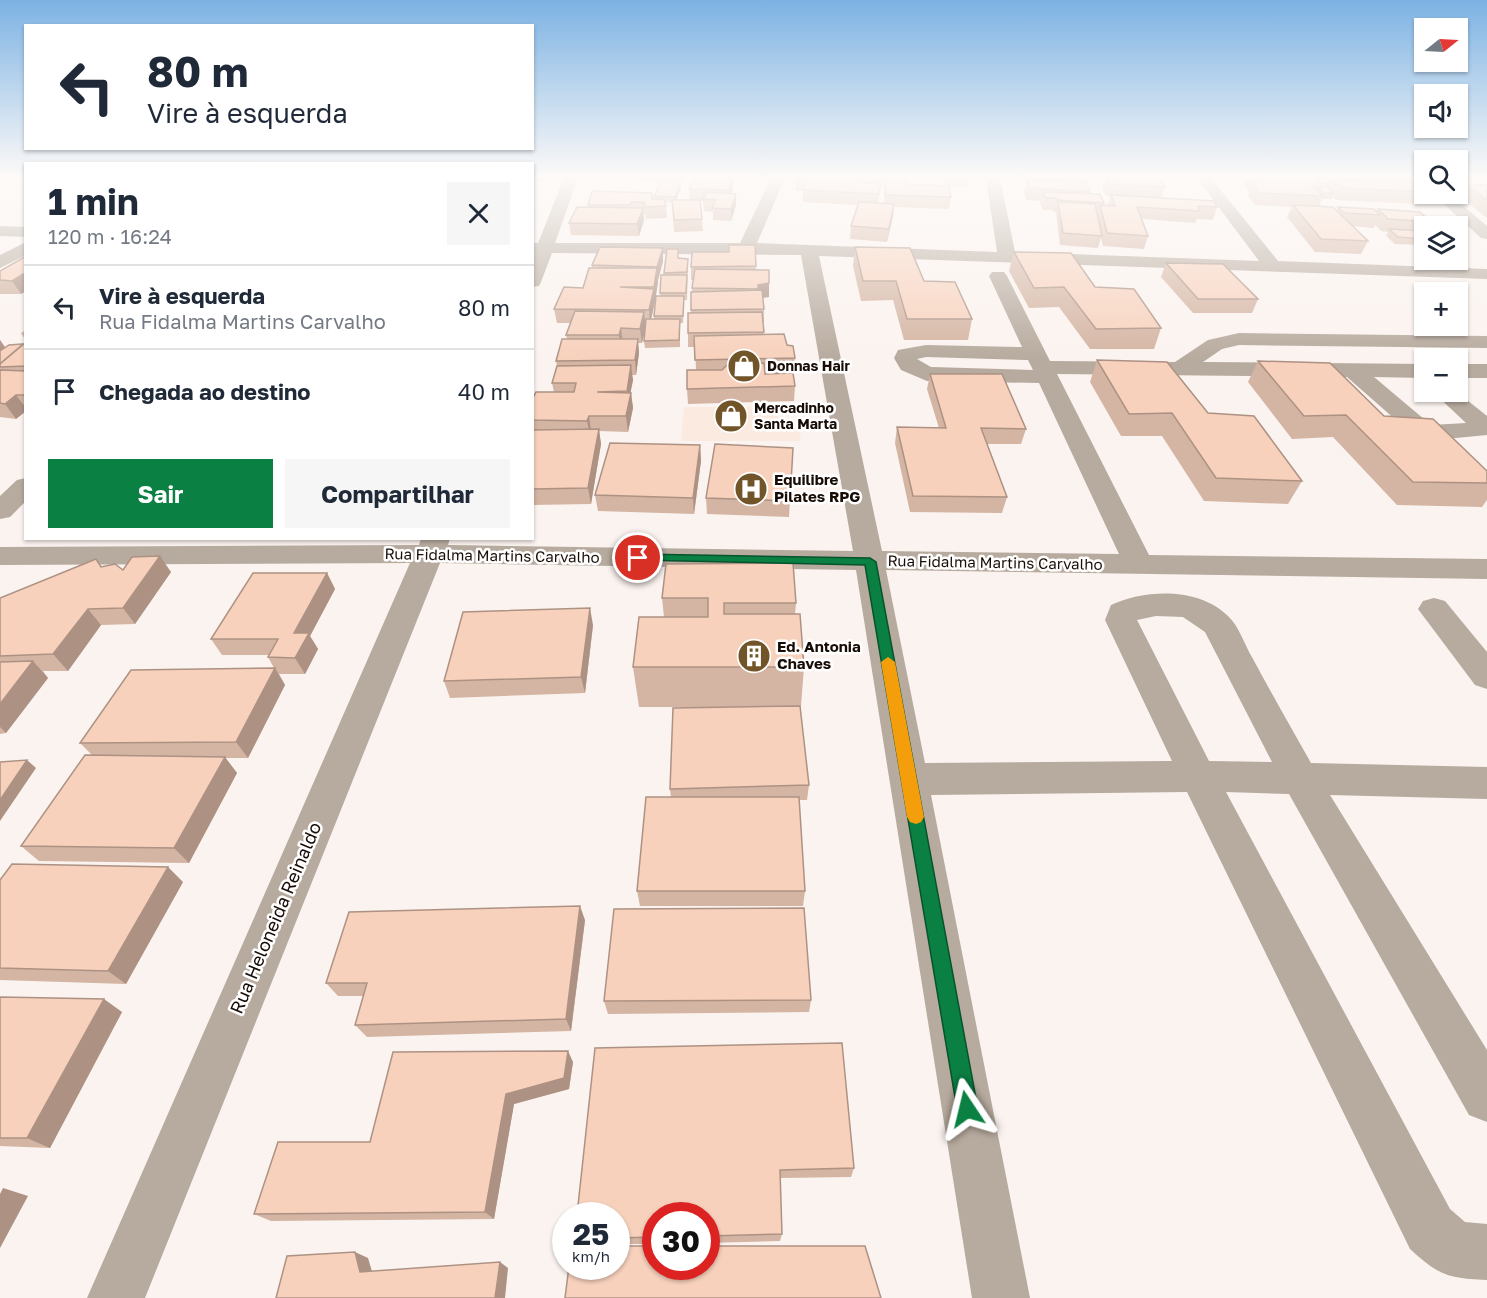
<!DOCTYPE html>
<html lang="pt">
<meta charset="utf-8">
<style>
body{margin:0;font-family:"Golos Text",sans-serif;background:#f6f6f7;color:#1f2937;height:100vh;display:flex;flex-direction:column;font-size:22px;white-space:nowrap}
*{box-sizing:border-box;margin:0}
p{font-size:20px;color:#747a83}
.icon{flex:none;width:33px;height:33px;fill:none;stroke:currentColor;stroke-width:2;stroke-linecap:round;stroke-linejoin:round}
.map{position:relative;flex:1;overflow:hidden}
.panel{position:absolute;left:24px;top:162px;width:510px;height:378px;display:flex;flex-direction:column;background:#fff;border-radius:0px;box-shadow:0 2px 4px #0004}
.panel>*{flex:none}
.top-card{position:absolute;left:24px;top:24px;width:510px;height:126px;border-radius:0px;box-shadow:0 2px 4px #0004;background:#fff;color:#1f2937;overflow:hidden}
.needle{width:39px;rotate:72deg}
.controls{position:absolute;left:1414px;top:18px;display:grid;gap:12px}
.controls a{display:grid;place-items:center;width:54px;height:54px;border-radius:0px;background:#fff;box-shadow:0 2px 4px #0004;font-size:30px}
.speed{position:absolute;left:552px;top:1202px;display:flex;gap:12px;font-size:30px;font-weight:700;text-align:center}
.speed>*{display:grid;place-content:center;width:78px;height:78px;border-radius:50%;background:#fff;box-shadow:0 2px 4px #0004;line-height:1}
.speed small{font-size:15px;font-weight:400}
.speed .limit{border:9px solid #d22;background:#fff;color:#111}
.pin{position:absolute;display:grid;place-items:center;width:51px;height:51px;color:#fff;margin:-26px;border:3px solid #fff;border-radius:50%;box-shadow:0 2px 6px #0007}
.me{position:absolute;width:66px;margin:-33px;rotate:350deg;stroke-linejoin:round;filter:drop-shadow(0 0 4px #0008)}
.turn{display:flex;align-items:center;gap:21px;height:126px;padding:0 24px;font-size:27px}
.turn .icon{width:78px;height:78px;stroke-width:2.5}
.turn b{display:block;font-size:42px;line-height:51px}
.round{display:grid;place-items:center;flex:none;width:63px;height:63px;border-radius:0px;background:#f6f6f7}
.headline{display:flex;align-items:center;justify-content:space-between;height:102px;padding:0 24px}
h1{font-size:36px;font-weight:700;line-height:45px}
.cta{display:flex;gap:12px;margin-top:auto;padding:12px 24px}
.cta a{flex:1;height:69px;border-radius:0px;background:#0b8043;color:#fff;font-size:24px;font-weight:700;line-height:69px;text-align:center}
.cta a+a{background:#f6f6f7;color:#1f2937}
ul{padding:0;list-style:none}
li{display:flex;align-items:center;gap:18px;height:84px;padding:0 24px;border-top:2px solid #e0e1e3}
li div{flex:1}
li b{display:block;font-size:22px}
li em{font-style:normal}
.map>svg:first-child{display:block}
.built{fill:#fbeadf}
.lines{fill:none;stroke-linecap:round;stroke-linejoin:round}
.minor{fill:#b7aa9e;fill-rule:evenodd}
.wall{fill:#d4b4a2;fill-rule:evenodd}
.shaded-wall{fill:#ad9284}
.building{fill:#f7d1bc;stroke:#ad9284;stroke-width:1.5}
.route{fill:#0b8043;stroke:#07532c;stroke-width:1.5}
.slow{fill:#f59e0b}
.labels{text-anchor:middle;stroke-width:5;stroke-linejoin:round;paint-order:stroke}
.far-poi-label{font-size:14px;font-weight:bold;fill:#180c06;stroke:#fff;text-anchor:start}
.poi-label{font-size:15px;font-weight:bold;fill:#180c06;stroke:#fff;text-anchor:start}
.street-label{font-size:15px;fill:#180c06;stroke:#fff}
.near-street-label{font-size:18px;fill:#180c06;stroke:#fff}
</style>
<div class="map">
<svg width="1487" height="1298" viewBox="0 0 1487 1298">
<rect width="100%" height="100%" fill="#fbf3ef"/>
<path class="built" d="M684,407h93l2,18 20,1 2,15h-120z"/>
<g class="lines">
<g class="minor">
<path d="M564,178h14l-23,65h185l31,-65h14l-28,65 240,9 -11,-74h14l15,74 244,9 -62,-83h14l67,83 209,8v10l-668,-23 63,295 237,3 -80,-171 -112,-2 -26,-11 -7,-12 4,-8 28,-5 96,2 -33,-71 3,-4h12l3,4 43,85 125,1 33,-22 31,-7 248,3v12l-248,-3 -17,4 -19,13 222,2v14l-51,-1 57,48 35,-2 -33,-31h24l30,24v19l-52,5 -21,-4 -67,-59 -290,-3 92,181 338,4v20l-601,-9 39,193 247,-2 -67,-141 6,-15c34,-16 88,-18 117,11 11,10 17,30 25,43 19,35 38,69 58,104l176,4v32l-157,-4 157,255v72l-18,-7 -180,-321 -63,-2 224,417 15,13 22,2v56c-40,-2 -47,-4 -77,-31l-223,-457 -256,3 99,503h-58l-116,-728 -416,-7 -295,735h-58l323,-735 -410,2v-18l419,-2 2,-7h29l-2,7 405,6 -52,-296 -249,-2 -11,29 -2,4 -7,1v-44h6zM926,357l102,3 5,10 -102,-3 -14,-8zM1156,616l27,1 22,15 67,130 -63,-1 -72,-141z"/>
<path d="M1376,178h49v6l-42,-2z"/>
<path d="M1433,194h16l38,32v13l-6,-1z"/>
<path d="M0,226l26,1v10l-26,-1z"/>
<path d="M26,242v13l-26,13v-13z"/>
<rect x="1458" y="364" width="29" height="14"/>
<path d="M26,478v23l-16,16 -10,2v-23l17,-16z"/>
<path d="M1434,598l11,3 42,51v37l-12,-4 -57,-76 5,-8z"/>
</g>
</g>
<g class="wall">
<path d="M532,178h11l-2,4h-9z"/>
<path d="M597,178h70l-2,2 16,7 -5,13h14l-1,-11 44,-10v11l-1,3 4,1v11l-5,16 -18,-1v-8l-9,-1 -1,-10h-3l2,18 1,12 -29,1 -2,-29 -7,-1 1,4 1,12 -21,1 -1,-5h-1v6l-5,16 -68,-1 -2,-12 20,-16 -1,-2 66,-6v-3l6,-14z"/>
<path d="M791,178h71l-1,5h5l1,-5h39l1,6 44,13 -2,12 -55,-2 -7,35 -37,-3 1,-13 7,-21 -55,-3v-11h-7v-9l-5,-1zM881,185h3v18h-6z"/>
<path d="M946,178h23l-1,9 -23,-2z"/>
<path d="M1023,178h62l2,4v2l3,8 -1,2 15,9 -1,2h5l2,-9h-4l-4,-7 4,-11 59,9 -4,11 56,9 -4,13 -16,-1 -2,4 -53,-4 6,17 -4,13 -41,-3 -2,-8 -3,10 -38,-3 -4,-33h-3v-2h-10l-3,-7v-2l-14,-1 -2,-8 3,-13h-4z"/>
<path d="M1246,178h83l3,2 1,-1 13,1v-2h65l6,4 -1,1 9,7v4h2l-6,10 -85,-4 -3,-4 -1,3h-10l-3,7 18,5 1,-4 38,4 2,-2 53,13 -2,4h-4v19l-30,-1 -9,-8 2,-4 -7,-1 -6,-6 -1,3 -22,-2 16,15 -7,13 -46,-2 -28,-35 5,-10 -37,-2 -7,-9 1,-4 -5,-6 3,-7z"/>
<path d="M1465,184l22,1v33l-29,-23z"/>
<path d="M755,245l1,25 13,27 -6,1 1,11v14h-1l1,12 23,10 8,13 -1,15h-29l30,13 -1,15 -106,3 -1,-15 9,-19 -1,-23h-7v-14l3,-20v-21h1l1,-12h-2v-13l38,-15z"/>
<path d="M855,247l69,34 48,38 -4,21h-64l-11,-40 -32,1 -8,-35z"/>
<path d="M1014,252l81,35 66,41 -7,21h-64l-31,-42 -30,1 -20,-37z"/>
<path d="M26,256v35l-5,3h-21v-23z"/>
<path d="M678,258l10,1v7l-1,34h-3l-1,23h-3v24l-35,1 -1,-7 1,-12 -3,14h-4l1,10 -3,22h-4l1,5 -3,13h1l2,15 -5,24 -29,-1 2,13 -10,60 -59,1v-105l22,-8 -2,-9 5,-17 -1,-5 11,-22 -1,-4 5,-12h-14l-3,-14 29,-21 9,-20v-3l71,-4 -5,19 -3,22 -4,17h3v-3l6,-20 4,-23z"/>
<path d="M1166,263l92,36 -6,14h-59l-32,-36z"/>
<path d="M26,330v11l-5,-8z"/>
<path d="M0,340l5,7 21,-3v67l-10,8 -16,-2z"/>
<path d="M1097,360l111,53 94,68 -14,23 -84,-3 -42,-65h-41l-31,-54z"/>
<path d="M1258,361l126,55 103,55v29l-5,7 -85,-2 -64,-68 -41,2 -44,-57z"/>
<path d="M930,374l96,55 -5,15h-34l20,53 -5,16 -92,-1 -15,-69 2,-16 42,1 -12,-39z"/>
<path d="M700,445l1,16 -7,53 -96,-3 -3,-16z"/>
<path d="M793,448l-4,69 -82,-3 -1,-16z"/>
<path d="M666,564l130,39 -1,11 9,53 -3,39h-1l9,79 -2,15h-8l6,91 -2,15h-163l-3,-15 34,-94 -1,-8 86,-82h-117l-6,-40 31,-50 -2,-19z"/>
<path d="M102,567l21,3 48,2 -36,52 -34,1 -33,46h-25l5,7 -42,55 -6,1v-136z"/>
<path d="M327,573l8,16 -25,47 8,13 -13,25h-26l6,11 -37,73h-23l12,15 -48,90 -150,-2 -18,-15 72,-90 -13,-13 194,-75 -6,-11 1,-2h-47l-11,-16z"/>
<path d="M593,625l-8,68 -135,5 -6,-17z"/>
<path d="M0,880l183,2 -57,102 -126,-4z"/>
<path d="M585,920l-14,111 -204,6 -12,-12 8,-29h-25l-12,-13z"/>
<path d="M0,997l122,15 -72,136 -50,-2z"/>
<path d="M811,1000l-2,12 -201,2 -4,-13z"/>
<path d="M595,1048l259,120 -3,9 -71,1 2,56 -2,7 -74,2v-28h-50v29h-40v-29z"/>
<path d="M573,1062l-4,27 -55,15 -20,115 -223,2 -17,-7 116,-72z"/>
</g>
<g class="shaded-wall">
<path d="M733,179v11l-4,12 -1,-12z"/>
<path d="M681,181v6l-6,16v-6z"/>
<path d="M736,194v11l-5,16v-12z"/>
<path d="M894,204l-1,12 -6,26 2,-13z"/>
<path d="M643,208l1,12 -5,16 -2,-12z"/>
<path d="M663,248v13l-5,19 -1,-13z"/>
<path d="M657,268l1,14 -3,20 -5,22 -1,-14 5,-20z"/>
<path d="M23,274l3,4v13l-5,3 -9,-13z"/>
<path d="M769,283v14l-11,1v-13z"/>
<path d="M644,312l2,14 -4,17 -2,-14z"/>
<path d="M621,328l2,15 -3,7 -1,-15z"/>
<path d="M638,339l1,14 -3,22 -1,-15z"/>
<path d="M0,340l8,12 -8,7z"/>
<path d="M631,365l2,15 -5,26 -1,-15z"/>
<path d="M631,393l2,15 -5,24 -2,-16z"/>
<path d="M16,395l10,13v3l-10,8 -11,-15z"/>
<path d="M589,416l2,15 -1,5 -3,-15z"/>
<path d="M599,429l2,15 -10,60 -3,-16z"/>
<path d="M700,445l1,16 -7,53 -1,-16z"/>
<path d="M160,556l11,16 -36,52 -12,-16z"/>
<path d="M327,573l8,16 -25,47 8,13 -13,25 -10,-16 -1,-25z"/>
<path d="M590,608l3,17 -8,68 -4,-16z"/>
<path d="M88,609l13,16 -33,46 -15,-17z"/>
<path d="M33,661l15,17 -42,55 -6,-6v-23z"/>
<path d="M275,668l10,17 -37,73 -12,-16z"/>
<path d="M225,757l12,16 -48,90 -15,-15z"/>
<path d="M27,760l9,8 -36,53v-21z"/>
<path d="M168,867l15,15 -57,102 -18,-13z"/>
<path d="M580,906l5,14 -14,111 -5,-12z"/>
<path d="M104,999l18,13 -72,136 -23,-10z"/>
<path d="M568,1051l5,11 -4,27 -55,15 -20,115 -9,-7 21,-118z"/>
<path d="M3,1188l25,8 -28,52v-54z"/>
<path d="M355,1252l13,6 6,20 -14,-6z"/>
<path d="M500,1262l8,6 -3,30h-10z"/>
</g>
<g class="building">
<path d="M694,178h8l31,1 -5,11 -39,-1z"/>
<path d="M797,178h65l-1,5 20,1 -2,10 -76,-4 4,-10 -11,-1z"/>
<path d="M885,178h21l1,6 42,2 2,11 -66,-2z"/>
<path d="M1038,178h47l2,4 -48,-2z"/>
<path d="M1106,178h53l6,9 -56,-3z"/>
<path d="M1252,178h60l9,8h-9l11,10 -63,-3 -8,-9h5z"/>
<path d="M1317,178h12l3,2 -1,3h-9z"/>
<path d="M1360,178h51l6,4 -43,-1 42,2 9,7v2l-83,-4 -9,-9 30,2z"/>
<path d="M661,180l20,1 -6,16 -21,-1z"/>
<path d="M1027,180l59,3 4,9 -61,-4z"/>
<path d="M1318,183h5l11,10h-10l-5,-4 2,-3z"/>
<path d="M1465,184l22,1v15z"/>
<path d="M592,191l60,2v6h12l2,7 -21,1 -1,-5h-12l-2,3h-42z"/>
<path d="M706,192l30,2 -5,15 -19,-1 4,-8 -13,-1z"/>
<path d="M1043,192l57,2 4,9 -48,-3v-2h-10z"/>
<path d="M1111,195l103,6 3,6 -19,-1 2,5 -63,-4 11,29 -41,-3 -7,-28 15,1z"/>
<path d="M672,200h28l2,19 -28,1z"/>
<path d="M859,202l35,2 -5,25 -38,-3z"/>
<path d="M1058,202l37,2 7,32 -39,-3z"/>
<path d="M1293,205l40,2 35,34 -47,-2z"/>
<path d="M577,207l66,1 -6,16 -68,-1z"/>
<path d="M1338,207l36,2 6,6 -36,-2z"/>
<path d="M1378,209l42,3 11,10 -43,-3z"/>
<path d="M1389,229l36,2v8l-27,-2z"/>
<path d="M729,245h26l1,21 -65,1 1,-15h37z"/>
<path d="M600,247l63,1 -6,19 -65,-2z"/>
<path d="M855,247l55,1 14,33 31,1 17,37h-65l-11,-38h-33z"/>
<path d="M667,249h11v9l10,1 -1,13 -23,1z"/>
<path d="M1014,252l57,1 24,34 39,2 27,39 -65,1 -32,-42 -30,1z"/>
<path d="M26,256v18h-3l-11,7 -12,-1v-9z"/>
<path d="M1166,263l57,1 35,35h-60z"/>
<path d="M589,268h68l-3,19h-34l34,2 -5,21 -95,-1 10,-22 19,1z"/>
<path d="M695,269l74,1v13l-11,2v4l-66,-1z"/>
<path d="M661,275h26l-1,18h-26z"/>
<path d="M762,290l2,19 -73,1v-18z"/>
<path d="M656,296h28l-1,20h-29z"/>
<path d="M575,311l69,1 -4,17 -19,-1 -2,7h-53z"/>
<path d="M762,312l2,20 -76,1v-20z"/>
<path d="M646,319h34l-1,21 -35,1z"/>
<path d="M784,334l3,11 6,1 2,12 -100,2 -1,-24z"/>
<path d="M562,339h76l-3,21 -79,1z"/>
<path d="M23,344l-22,19 -1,1v-13l9,-6z"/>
<path d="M24,344h2v22l-26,1v-3z"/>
<path d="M1097,360l70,2 41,51 46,3 48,65 -86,-3 -44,-65 -43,1z"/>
<path d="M1258,361l72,2 54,53 49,3 54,52v12l-74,-1 -67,-67 -42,1z"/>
<path d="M764,363l1,11 28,-1 2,13 -108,3v-19h35l6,-6z"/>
<path d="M631,365l-4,26 -30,1 34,1 -5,23h-37l-2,5 -55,-1v-20l4,-8h38l2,-9h-24l5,-17z"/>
<path d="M0,370l26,1v24h-10l-11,9 -5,-1z"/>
<path d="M930,374h72l24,55 -45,-1 26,69 -94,-1 -16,-69 49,1z"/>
<path d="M599,429l-11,59 -56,1v-59z"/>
<path d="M610,443l90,2 -7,53 -98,-3z"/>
<path d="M715,444l78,4 -3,53 -84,-3z"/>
<path d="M160,556l-37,52 -35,1 -35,45 -53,2v-58l96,-39 5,8 14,-3 8,6 9,-13z"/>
<path d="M793,563l3,40h-72v11h76l4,53h-171l6,-50h69v-19h-46l4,-34z"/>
<path d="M253,573h74l-33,60h15l-14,25 -27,-1 10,-18h-67z"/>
<path d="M590,608l-9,69 -137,4 19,-69z"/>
<path d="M33,661l-33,43v-42z"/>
<path d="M275,668l-39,74 -156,1 51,-73z"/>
<path d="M800,706l9,79 -139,4 3,-81z"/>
<path d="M85,755l140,2 -51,91 -153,-2z"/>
<path d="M27,760l-27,40v-38z"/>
<path d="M646,797h153l6,94h-168z"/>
<path d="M12,864l156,3 -60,104 -108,-3v-88z"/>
<path d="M580,906l-14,113 -211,6 12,-42h-41l23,-71z"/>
<path d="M804,908l7,92 -207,1 10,-92z"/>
<path d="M0,997l104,2 -77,139h-27z"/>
<path d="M842,1043l12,125 -74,2 2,64 -76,2v-21h-50v22l-40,1v-23h-39l18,-167z"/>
<path d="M568,1051l-4,27 -58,16 -21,118 -231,2 24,-72h92l23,-90z"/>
<path d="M616,1246h40v20h50v-20h159l16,52h-316l4,-32h47z"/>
<path d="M355,1252l5,20 140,-10 -5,36h-219l11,-42z"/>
</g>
<linearGradient id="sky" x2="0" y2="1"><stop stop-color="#7cb2e3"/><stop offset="0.49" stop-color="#fdfaf8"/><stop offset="1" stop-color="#fdfaf8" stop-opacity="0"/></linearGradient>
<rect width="1487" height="360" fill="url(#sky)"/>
<path class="route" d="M638,554l232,4 6,4 102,547 -3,8 -8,3 -7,-3 -3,-8 -92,-544 -231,-5 -2,-2z"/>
<path class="slow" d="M888,657l7,5 29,155 -3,5 -5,2 -6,-2 -3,-5 -26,-155z"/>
<defs>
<symbol id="shop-disc" viewBox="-11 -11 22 22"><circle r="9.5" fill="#715428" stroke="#fff"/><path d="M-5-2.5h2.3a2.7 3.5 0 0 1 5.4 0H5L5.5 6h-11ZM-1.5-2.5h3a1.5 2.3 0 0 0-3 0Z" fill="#fff"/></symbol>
<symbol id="hospital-disc" viewBox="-11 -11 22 22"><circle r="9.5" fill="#715428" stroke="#fff"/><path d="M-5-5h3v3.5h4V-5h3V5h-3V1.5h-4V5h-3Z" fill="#fff"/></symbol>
<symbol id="building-disc" viewBox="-11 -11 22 22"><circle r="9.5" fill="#715428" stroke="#fff"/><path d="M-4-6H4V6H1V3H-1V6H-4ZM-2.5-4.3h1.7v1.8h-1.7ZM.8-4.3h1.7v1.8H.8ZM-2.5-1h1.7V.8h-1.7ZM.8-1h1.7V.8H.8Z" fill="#fff"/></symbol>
</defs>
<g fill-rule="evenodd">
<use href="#shop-disc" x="725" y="347" width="38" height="38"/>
<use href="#shop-disc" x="712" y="397" width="38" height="38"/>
<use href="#hospital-disc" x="732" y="470" width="38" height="38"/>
<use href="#building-disc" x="735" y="637" width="38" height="38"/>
</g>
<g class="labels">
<g class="far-poi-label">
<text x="767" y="371">Donnas Hair</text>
<text x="754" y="413">Mercadinho<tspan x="754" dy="16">Santa Marta</tspan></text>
</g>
<g class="poi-label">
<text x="774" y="485">Equilibre<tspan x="774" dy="17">Pilates RPG</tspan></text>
<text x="777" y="652">Ed. Antonia<tspan x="777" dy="17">Chaves</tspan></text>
</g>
<g class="street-label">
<text transform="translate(492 556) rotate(1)" y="5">Rua Fidalma Martins Carvalho</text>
<text transform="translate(995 563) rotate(1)" y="5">Rua Fidalma Martins Carvalho</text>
</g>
<g class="near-street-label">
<text transform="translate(276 918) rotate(-67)" y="6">Rua Heloneida Reinaldo</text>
</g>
</g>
</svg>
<div class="controls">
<a><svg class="needle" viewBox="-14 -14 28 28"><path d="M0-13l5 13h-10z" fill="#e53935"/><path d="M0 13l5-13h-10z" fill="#747a83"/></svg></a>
<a><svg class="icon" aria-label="sound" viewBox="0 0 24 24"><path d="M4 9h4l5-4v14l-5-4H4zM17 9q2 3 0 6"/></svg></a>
<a><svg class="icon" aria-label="search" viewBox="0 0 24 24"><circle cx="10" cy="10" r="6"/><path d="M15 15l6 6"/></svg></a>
<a><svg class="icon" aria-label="layers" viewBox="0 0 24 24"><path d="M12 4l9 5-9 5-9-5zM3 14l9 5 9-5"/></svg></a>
<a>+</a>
<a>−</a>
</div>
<div class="speed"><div>25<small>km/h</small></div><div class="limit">30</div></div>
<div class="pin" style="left:638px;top:558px;background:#d93025"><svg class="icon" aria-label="arrive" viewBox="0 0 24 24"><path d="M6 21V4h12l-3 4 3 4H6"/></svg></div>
<svg class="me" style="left:967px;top:1109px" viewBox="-20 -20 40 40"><path d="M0-17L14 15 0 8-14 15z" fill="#0b8043" stroke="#fff" stroke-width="4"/></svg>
<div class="top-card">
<div class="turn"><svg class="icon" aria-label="left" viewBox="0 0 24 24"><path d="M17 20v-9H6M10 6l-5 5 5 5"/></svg><div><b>80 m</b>Vire à esquerda</div></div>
</div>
<section class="panel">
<div class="headline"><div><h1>1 min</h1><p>120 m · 16:24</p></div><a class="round"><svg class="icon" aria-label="close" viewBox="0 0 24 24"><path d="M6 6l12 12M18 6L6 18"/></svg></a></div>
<ul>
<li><svg class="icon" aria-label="left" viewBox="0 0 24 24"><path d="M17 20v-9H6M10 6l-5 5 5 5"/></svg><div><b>Vire à esquerda</b><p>Rua Fidalma Martins Carvalho</p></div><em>80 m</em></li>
<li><svg class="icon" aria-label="arrive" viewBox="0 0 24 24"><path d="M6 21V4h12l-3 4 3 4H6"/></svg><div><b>Chegada ao destino</b></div><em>40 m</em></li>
</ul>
<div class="cta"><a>Sair</a><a>Compartilhar</a></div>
</section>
</div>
